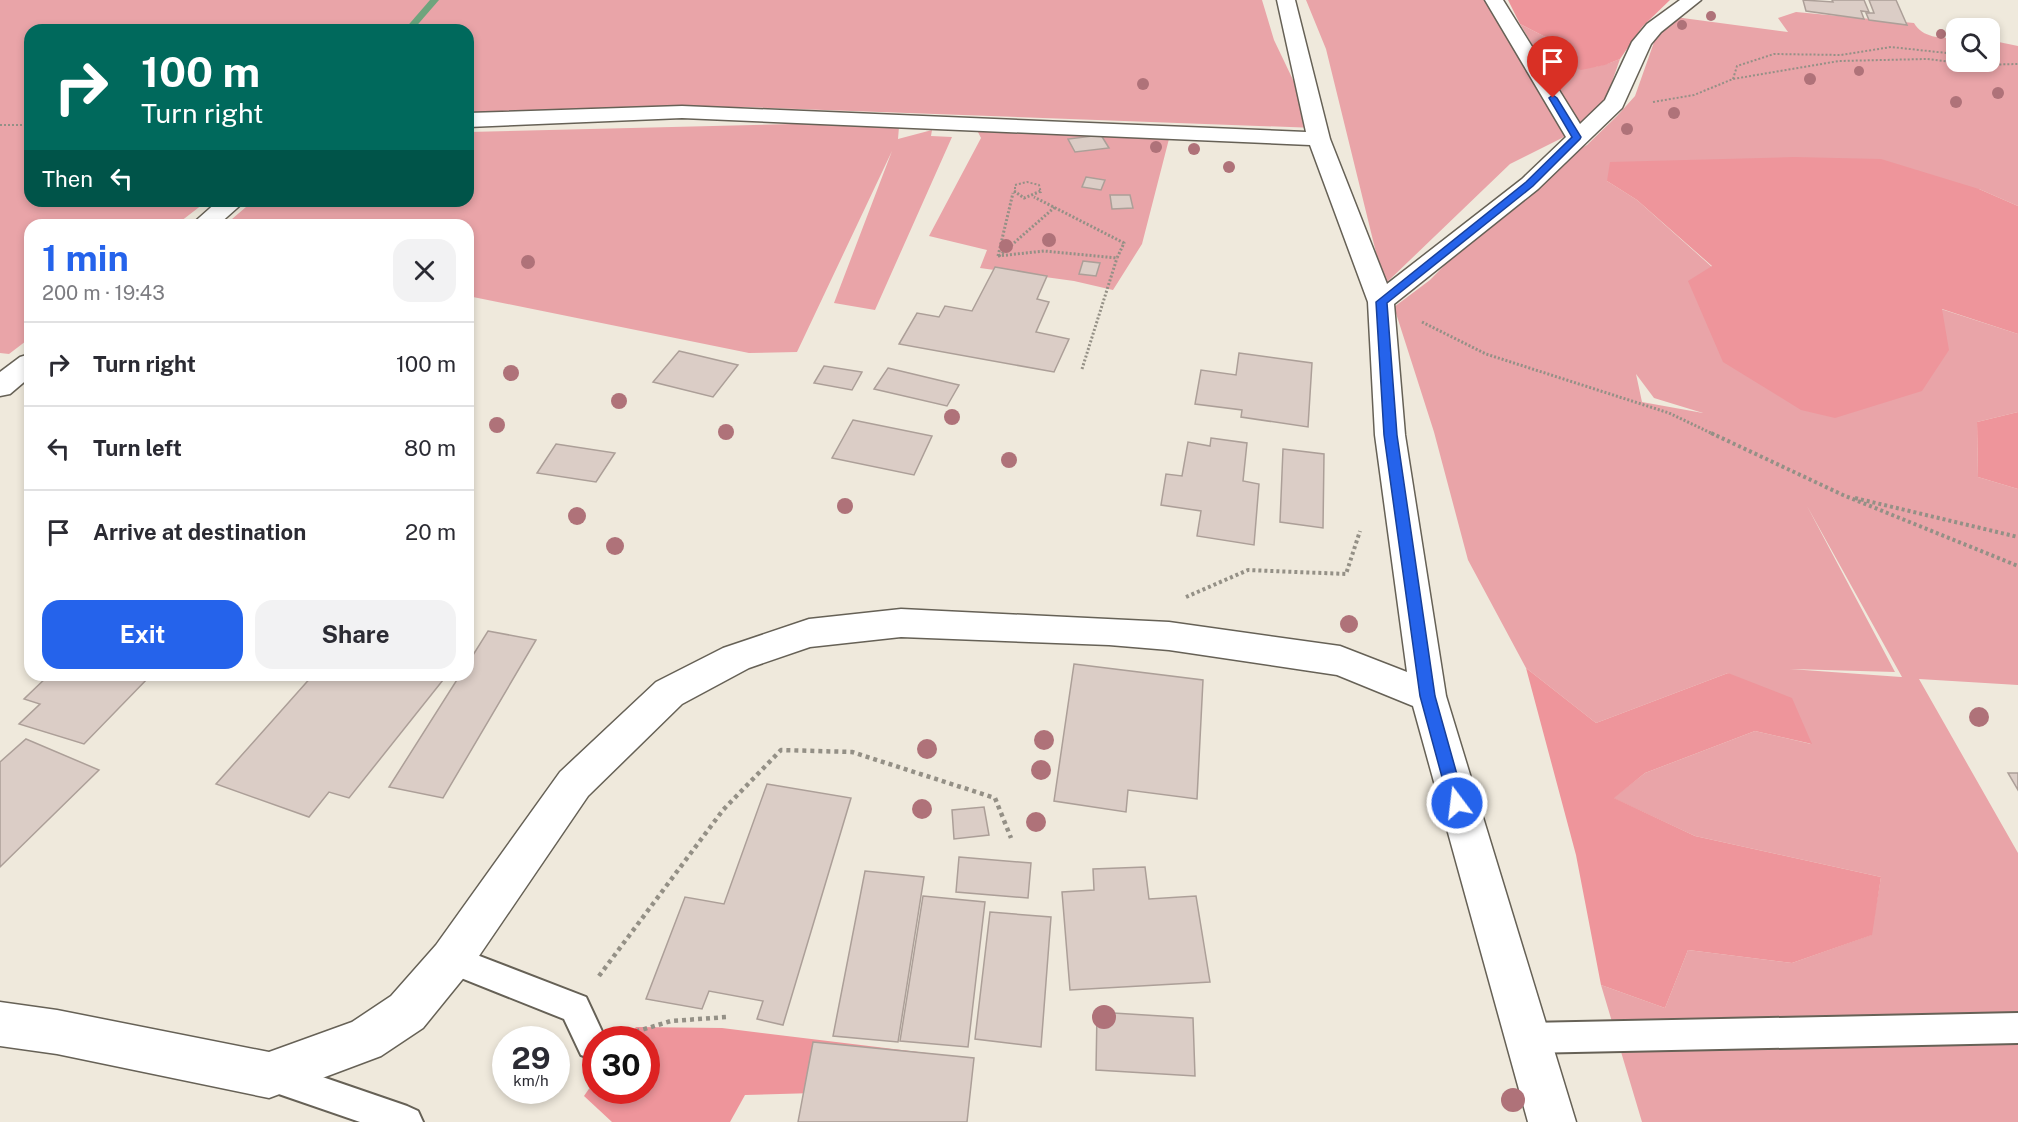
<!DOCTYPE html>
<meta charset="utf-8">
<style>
body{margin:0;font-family:"Public Sans",sans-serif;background:#f2f2f3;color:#2b2b33;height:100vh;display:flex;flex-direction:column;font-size:22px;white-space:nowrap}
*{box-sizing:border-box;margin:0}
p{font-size:20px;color:#7c7c81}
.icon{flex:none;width:33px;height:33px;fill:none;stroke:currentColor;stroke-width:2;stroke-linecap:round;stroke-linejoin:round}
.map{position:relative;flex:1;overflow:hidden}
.side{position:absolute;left:24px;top:219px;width:450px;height:462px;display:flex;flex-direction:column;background:#fff;border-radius:18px;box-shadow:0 3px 9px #0003}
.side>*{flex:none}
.banner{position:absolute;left:24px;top:24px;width:450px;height:183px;border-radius:18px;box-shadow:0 3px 9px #0003;background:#00695c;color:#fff;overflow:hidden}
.tools{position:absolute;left:1946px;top:18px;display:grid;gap:12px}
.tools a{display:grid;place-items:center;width:54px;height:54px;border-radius:12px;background:#fff;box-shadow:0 3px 9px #0003;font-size:30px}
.speed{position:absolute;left:492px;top:1026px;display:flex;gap:12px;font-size:30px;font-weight:700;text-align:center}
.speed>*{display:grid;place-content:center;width:78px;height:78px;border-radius:50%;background:#fff;box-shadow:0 3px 9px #0003;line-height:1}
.speed small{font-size:15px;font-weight:400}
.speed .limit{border:9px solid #d22;background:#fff;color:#111}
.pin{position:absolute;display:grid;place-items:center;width:51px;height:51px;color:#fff;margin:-62px -26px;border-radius:50% 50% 50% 0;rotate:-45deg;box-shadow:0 0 6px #0007}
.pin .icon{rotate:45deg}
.me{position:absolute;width:66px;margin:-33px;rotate:345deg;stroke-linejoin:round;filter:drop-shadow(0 0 4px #0008)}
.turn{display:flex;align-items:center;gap:21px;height:126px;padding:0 18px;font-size:27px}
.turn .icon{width:78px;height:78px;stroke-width:2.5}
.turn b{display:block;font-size:42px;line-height:51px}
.then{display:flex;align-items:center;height:57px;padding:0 18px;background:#0003;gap:12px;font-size:22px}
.round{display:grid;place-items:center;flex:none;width:63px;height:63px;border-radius:18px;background:#f2f2f3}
.head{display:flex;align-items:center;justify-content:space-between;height:102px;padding:0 18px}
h1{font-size:36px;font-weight:700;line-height:45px;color:#2563eb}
.button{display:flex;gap:12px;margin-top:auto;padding:12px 18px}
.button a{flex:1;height:69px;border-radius:18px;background:#2563eb;color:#fff;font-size:24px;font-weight:700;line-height:69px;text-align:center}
.button a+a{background:#f2f2f3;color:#2b2b33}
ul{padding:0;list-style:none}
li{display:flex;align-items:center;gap:18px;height:84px;padding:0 18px;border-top:2px solid #e1e1e2}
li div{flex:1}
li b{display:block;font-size:22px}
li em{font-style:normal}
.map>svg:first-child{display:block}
.green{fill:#e9a4a8;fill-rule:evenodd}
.forest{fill:#ee959b}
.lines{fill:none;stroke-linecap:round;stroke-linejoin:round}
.stream{fill:#6ea47d;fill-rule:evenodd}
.building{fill:#dbcdc6;stroke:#ac9f98;stroke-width:1.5}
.lane-casing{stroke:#666156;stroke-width:4}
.street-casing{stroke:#666156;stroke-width:3}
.path-far3{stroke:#949086;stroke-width:2;stroke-dasharray:2 2;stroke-linecap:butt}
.path-far2{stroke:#949086;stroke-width:3;stroke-dasharray:2 2;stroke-linecap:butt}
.path-far1{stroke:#949086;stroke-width:4;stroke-dasharray:3 3;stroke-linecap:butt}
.path{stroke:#949086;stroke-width:4.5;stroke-dasharray:4 4;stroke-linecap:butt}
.lane{fill:#fff;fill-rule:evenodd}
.street{fill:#fff;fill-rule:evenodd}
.tree{fill:#af7279}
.route{fill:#2563eb;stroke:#184099;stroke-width:1.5}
</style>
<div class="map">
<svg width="2018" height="1122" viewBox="0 0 2018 1122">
<rect width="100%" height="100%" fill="#efe9dc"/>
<g class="green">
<path d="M0,0h1262l12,40 42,88 -572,-21 -276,8v-85h-438v171h177l-31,24h-146v113l-21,16 -9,-1z"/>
<path d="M1306,0h179l83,135 -58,29 -126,121 -58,-236z"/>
<path d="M1796,12l118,11c9,15 26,15 42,15v24h33v-22l29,6v160l-39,-17 -372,-8 30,19 75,67 229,42 77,25v78l-41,10 1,55 40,12v196l-99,-6 99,174v269h-376l-41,-137 64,23 23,-58 104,13 79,-28 10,-58 -186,-41 -82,-38 32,-25 110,-42 56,13 -83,-71 -132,50 -70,-55 -58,-108 -34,-128 -40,-125 36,-27 106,-108 51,-27 30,-29 18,-20 23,-65 17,-14 113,15 -10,-14zM1636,374l18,24 49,15 -61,-11zM1807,506l95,171h-1l-111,-8 105,3z"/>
<path d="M1520,24l39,20 6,19c20,8 35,4 55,-4l-14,40 -27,26z"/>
<path d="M833,123l66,4 -1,12 34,-9 -1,6 21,1 -77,173 -41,-7 58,-152 -95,201 -48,1 -281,-57v-71h-243l28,-24h215v-69z"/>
<path d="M996,130l174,5 -28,109 -29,46 -39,-9 -94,-13 7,-18 -58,-14 52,-98 -3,-6z"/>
</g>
<g class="forest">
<path d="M1508,0h162l-28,27 -22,32 -15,6 -24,5 -16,-7 -6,-19 -39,-20z"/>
<path d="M1794,157l87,2 98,30 39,17v128l-76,-25 7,41 -27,41 -87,27 -34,-8 -78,-48 -35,-81 24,-15 -75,-66 -30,-19 3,-19z"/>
<path d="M2018,412v77l-40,-12 -1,-55z"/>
<path d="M1526,668l70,55 132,-50 64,25 20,46 -57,-13 -110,42 -31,25 81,38 186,41 -9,58 -80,28 -104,-13 -23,58 -64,-23 -25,-130z"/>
<path d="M636,1027l86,1 221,27 13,34 -211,6 -15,27h-118l-28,-26 11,-16 1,10h50v-50l-20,-1z"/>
</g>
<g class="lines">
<path class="stream" d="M430,0h9l-26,30h-9z"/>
</g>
<g class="building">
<path d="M1803,0l30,2 -1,-2h32l5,12 -8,-1 3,8 -58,-8z"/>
<path d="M1869,0h27l11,25 -38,-5 -3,-7h8z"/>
<path d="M1101,135l8,13 -34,4 -7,-13z"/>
<path d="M1086,177l19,3 -4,10 -19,-3z"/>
<path d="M1110,195h20l3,13 -21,1z"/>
<path d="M1083,261l17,2 -4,13 -17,-2z"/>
<path d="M995,267l52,9 -10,23 12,3 -13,30 33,7 -15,33 -155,-28 18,-31 22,4 6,-11 27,5z"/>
<path d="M679,351l59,14 -25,32 -60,-15z"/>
<path d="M1239,353l73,10 -4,64 -67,-10 1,-7 -47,-6 6,-34 35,5z"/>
<path d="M824,366l38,6 -10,18 -38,-7z"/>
<path d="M888,368l71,17 -12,21 -73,-17z"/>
<path d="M853,420l79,16 -18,39 -82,-17z"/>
<path d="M1211,438l36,5 -4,38 16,3 -5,61 -57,-9 4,-25 -40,-6 5,-31 16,2 6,-34 22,4z"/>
<path d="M556,444l59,9 -19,29 -59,-9z"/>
<path d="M1283,449l41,5 -1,74 -43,-6z"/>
<path d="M488,631l48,9 -93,158 -54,-11 71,-112h8v-12z"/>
<path d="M1074,664l129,16 -6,119 -69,-9 -2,22 -72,-11z"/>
<path d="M49,675h102l-67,69 -65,-20 21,-20 -16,-5z"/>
<path d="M313,675h134l-98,123 -20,-6 -20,25 -93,-33z"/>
<path d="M26,739l73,31 -99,97v-105z"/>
<path d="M2008,773h10v17z"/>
<path d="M767,784l84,14 -68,227 -26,-6 6,-18 -54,-10 -7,18 -56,-10 39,-102 39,7z"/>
<path d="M984,807l5,28 -35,4 -2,-29z"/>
<path d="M959,857l72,6 -3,35 -72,-6z"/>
<path d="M1145,867l4,32 47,-3 14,86 -140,8 -8,-98 32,-2 -1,-21z"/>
<path d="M865,871l59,6 -26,165 -65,-6z"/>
<path d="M923,896l62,6 -17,145 -68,-6z"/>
<path d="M990,912l61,5 -10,130 -66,-8z"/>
<path d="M1097,1012l96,6 2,58 -99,-6z"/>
<path d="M813,1042l161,16 -7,64h-169z"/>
</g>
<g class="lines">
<defs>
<g id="lane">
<path d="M451,945l135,52 20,43h-10v18l-4,1 -11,-4 -17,-36 -123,-49 -5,-10 5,-10z"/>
<path d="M2018,1013v30l-491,10 -11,-4 -4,-11 4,-11 11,-4z"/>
<path d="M273,1060l134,46 11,5 5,11h-63l-87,-30 -11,-5 -5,-11 5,-11z"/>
</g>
<g id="street">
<path d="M1277,0h18l35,139 57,145 135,-105 44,-42 -81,-137h18l77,124 25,-24 27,-58 15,-18 33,-24h21l-40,32 -10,12 -29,64 -84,81 -144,115 11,131 41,261 130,426h-48l-115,-416 -76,-31 -168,-25 -60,-5 -208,-8 -91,10 -61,21 -67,36 -94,92 -122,179 -43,53 -42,28 -112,42 -212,-44 -57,-8v-44l57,8 212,42 83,-30 39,-26 45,-51 124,-173 96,-90 67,-34 86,-29 92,-10 268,13 171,24 67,26 -32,-237 -7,-133 -58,-157 -628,-27 -214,9v-14l214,-7 624,26z"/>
<path d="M218,201h27l-27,24h-27z"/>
<path d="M30,354v23l-20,17 -10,2v-24l20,-15z"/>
</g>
</defs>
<use href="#lane" class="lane-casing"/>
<use href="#street" class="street-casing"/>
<g class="path-far3">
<path d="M1989,60l11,3"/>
<path d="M1733,79l4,-13 37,-12 67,1 50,-8 65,7"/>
<path d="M1653,102l41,-7 39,-16 106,-18 88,-2 50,6 41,-1"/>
<path d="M0,125h30"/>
<path d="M1015,193v-8l12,-3 12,3 2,8"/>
</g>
<g class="path-far2">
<path d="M1014,191l10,7 17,-7"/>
<path d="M998,256l46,-5 73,7 7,-15 -90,-46"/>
<path d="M998,256l15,-63"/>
<path d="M999,256l56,-49"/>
<path d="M1422,322l64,32 183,59 46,22"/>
<path d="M1082,369l35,-111"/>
</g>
<g class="path-far1">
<path d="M1711,433l132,62 175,71"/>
<path d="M1855,498l163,39"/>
<path d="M1186,597l62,-27 98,4 14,-43"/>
</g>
<g class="path">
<path d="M599,976l124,-166 58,-60 71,2 143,46 16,40"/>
<path d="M628,1034l43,-13 56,-4"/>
</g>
<use href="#lane" class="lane"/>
<use href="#street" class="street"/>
</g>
<g class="tree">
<circle cx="1711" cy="16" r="5"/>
<circle cx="1682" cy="25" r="5"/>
<circle cx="1941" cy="34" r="5"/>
<circle cx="1859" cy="71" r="5"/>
<circle cx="1810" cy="79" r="6"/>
<circle cx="1143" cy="84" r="6"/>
<circle cx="1998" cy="93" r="6"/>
<circle cx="1956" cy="102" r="6"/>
<circle cx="1674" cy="113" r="6"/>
<circle cx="1627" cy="129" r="6"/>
<circle cx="1156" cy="147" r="6"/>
<circle cx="1194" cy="149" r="6"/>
<circle cx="1229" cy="167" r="6"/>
<circle cx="1049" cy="240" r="7"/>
<circle cx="1006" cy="246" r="7"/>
<circle cx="528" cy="262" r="7"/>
<circle cx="511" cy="373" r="8"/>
<circle cx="619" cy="401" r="8"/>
<circle cx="952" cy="417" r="8"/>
<circle cx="497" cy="425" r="8"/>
<circle cx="726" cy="432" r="8"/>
<circle cx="1009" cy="460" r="8"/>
<circle cx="845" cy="506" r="8"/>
<circle cx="577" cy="516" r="9"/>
<circle cx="615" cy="546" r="9"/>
<circle cx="1349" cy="624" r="9"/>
<circle cx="1979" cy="717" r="10"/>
<circle cx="1044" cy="740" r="10"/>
<circle cx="927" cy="749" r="10"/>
<circle cx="1041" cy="770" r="10"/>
<circle cx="922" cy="809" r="10"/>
<circle cx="1036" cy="822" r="10"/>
<circle cx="1104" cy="1017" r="12"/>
<circle cx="1513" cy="1100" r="12"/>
</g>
<path class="route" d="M1553,95l4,3 24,39 -1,2 -47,47 -146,117 10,132 38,261 30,107 -2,5 -6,2 -6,-2 -2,-5 -29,-107 -36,-261 -8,-133 150,-120 46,-45 -23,-39z"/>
</svg>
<div class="tools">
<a><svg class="icon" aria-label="search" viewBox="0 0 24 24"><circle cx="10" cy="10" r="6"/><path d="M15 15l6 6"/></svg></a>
</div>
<div class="speed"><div>29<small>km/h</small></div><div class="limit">30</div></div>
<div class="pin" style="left:1553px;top:98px;background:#d93025"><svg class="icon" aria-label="arrive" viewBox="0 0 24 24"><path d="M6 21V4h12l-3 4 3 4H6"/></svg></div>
<svg class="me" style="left:1457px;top:803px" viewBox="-20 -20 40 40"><circle r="17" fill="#2563eb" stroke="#fff" stroke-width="3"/><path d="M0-11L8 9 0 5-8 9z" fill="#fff"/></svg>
<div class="banner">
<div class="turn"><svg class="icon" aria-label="right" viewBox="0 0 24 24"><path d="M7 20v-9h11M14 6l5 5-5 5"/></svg><div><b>100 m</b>Turn right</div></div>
<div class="then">Then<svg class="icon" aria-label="left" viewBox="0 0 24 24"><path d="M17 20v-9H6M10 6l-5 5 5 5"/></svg></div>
</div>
<section class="side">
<div class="head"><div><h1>1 min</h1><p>200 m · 19:43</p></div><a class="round"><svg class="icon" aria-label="close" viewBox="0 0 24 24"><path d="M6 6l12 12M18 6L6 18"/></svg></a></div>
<ul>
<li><svg class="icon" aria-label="right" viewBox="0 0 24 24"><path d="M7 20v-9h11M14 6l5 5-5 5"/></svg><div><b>Turn right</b></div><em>100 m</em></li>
<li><svg class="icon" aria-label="left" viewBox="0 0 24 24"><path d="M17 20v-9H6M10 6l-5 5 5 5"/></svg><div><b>Turn left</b></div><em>80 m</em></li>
<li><svg class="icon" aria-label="arrive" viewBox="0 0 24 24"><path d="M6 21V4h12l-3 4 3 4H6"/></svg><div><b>Arrive at destination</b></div><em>20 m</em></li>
</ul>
<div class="button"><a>Exit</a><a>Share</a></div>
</section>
</div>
